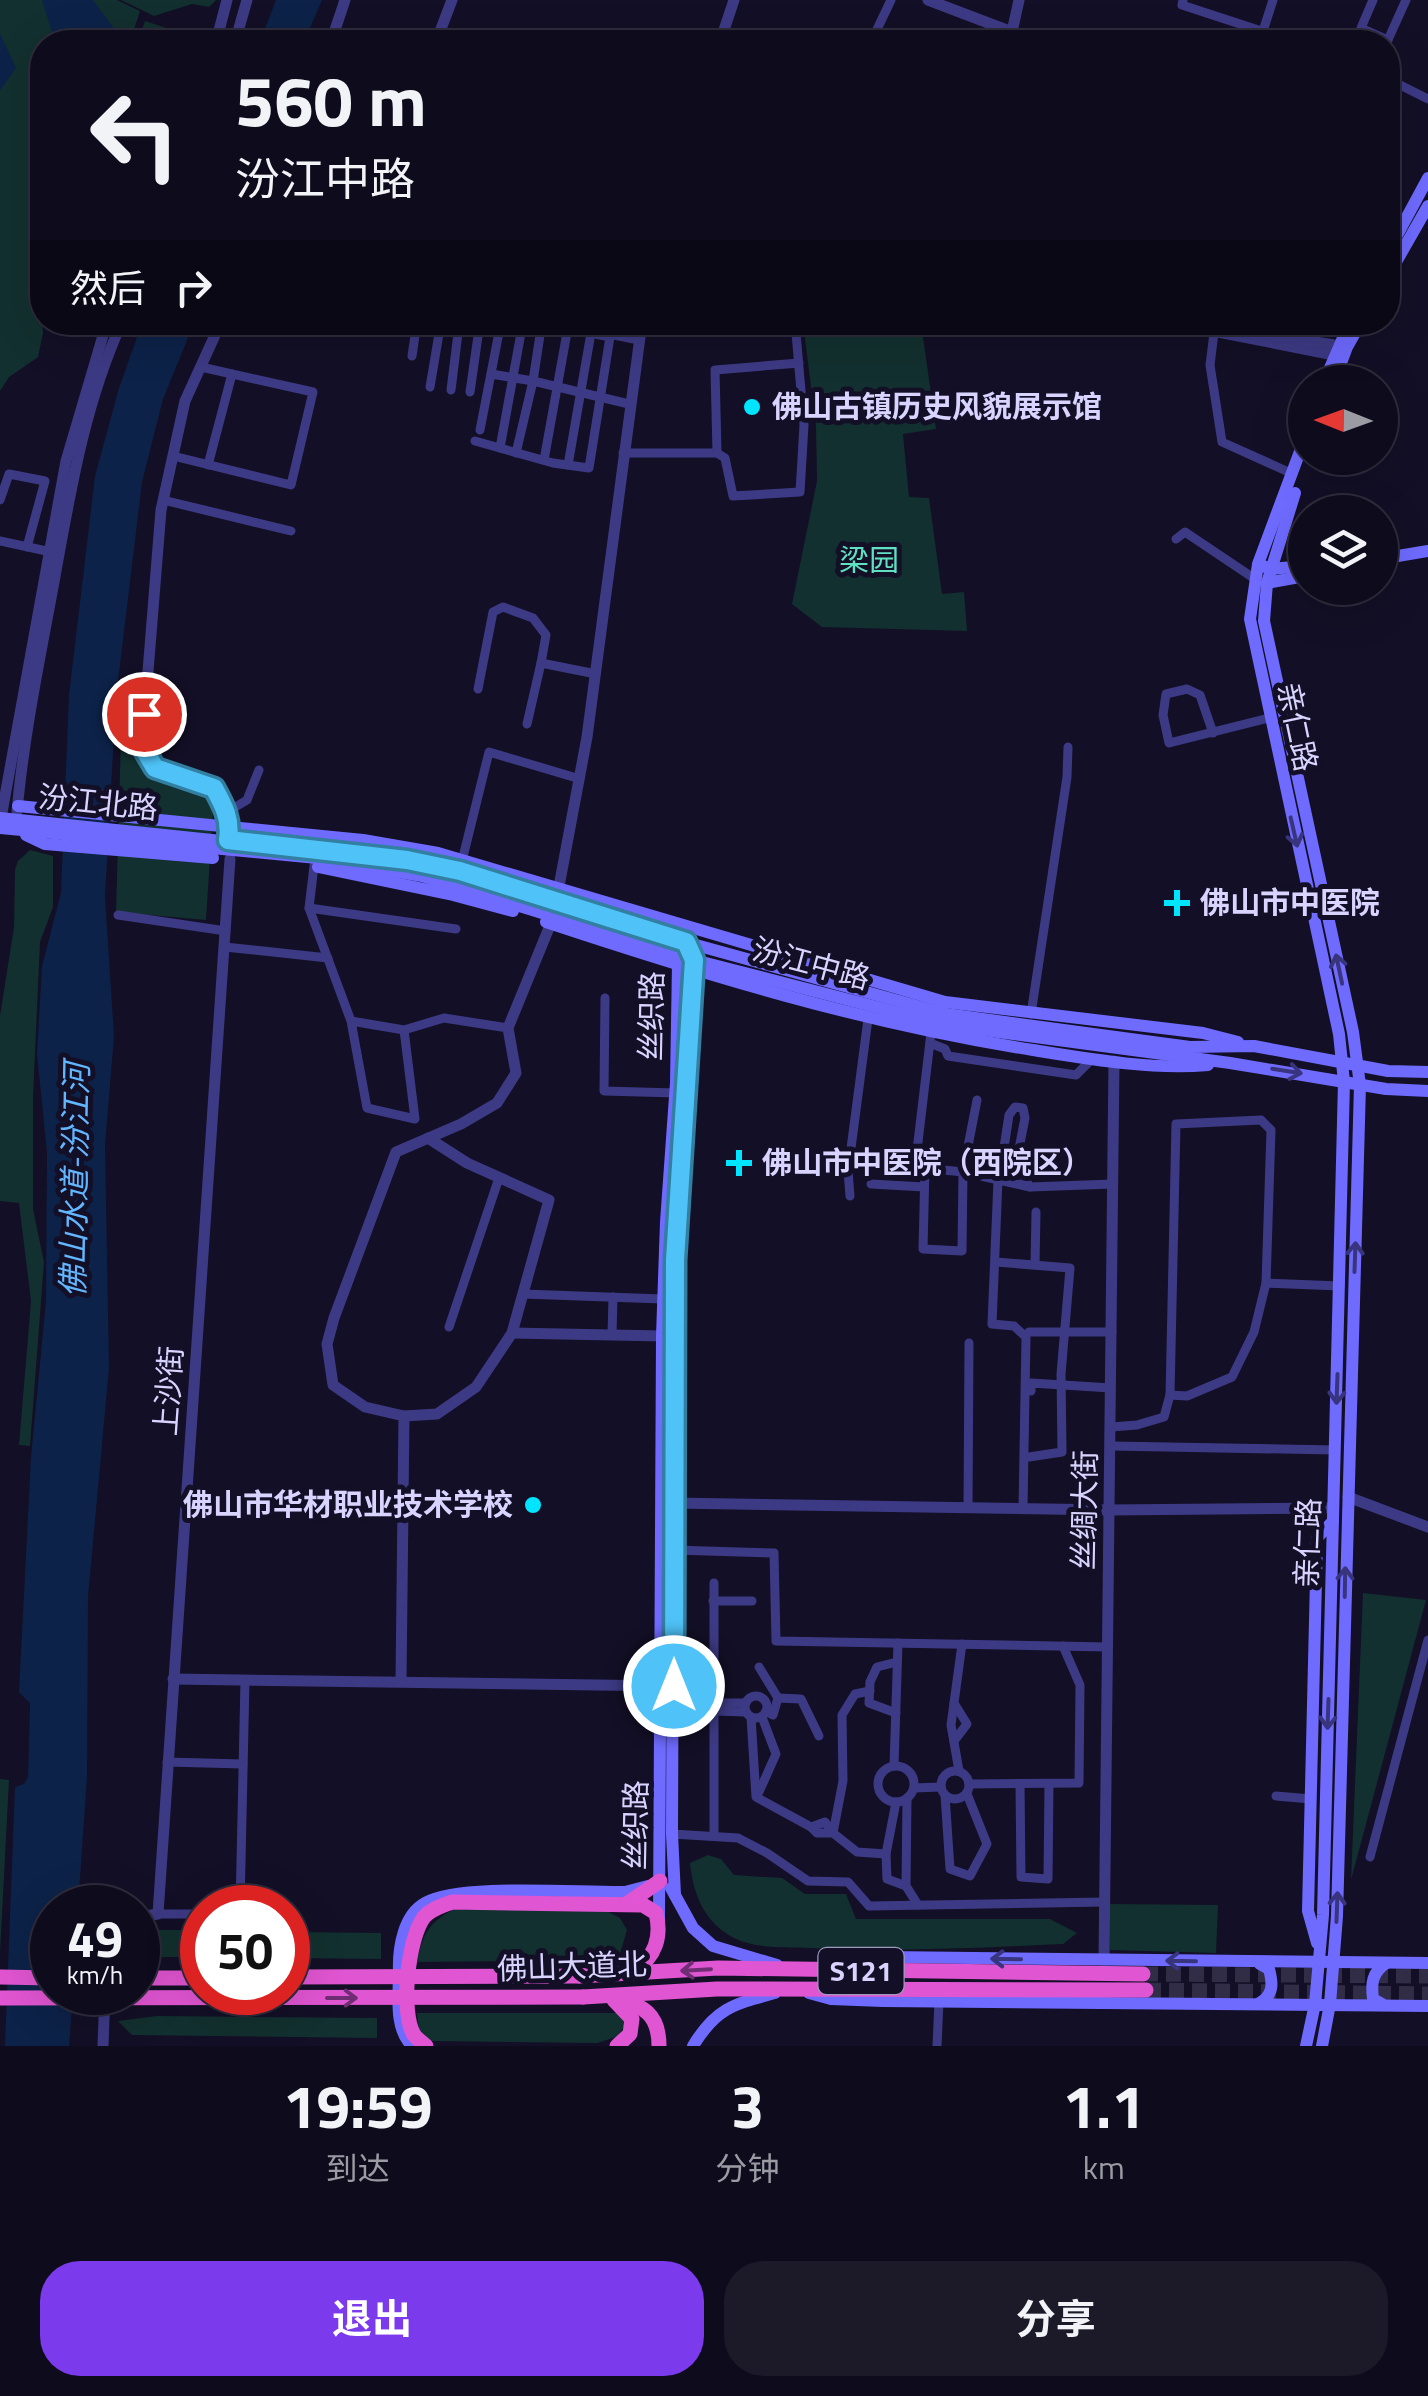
<!DOCTYPE html>
<html lang="zh">
<meta charset="utf-8">
<style>
body{margin:0;font-family:"Titillium Web","Noto Sans SC",sans-serif;background:#1c1929;color:#f1f3f6;height:100vh;display:flex;flex-direction:column;font-size:38px;white-space:nowrap}
*{box-sizing:border-box;margin:0}
p{font-size:32px;color:#9b9ba3}
.icon{flex:none;width:55px;height:55px;fill:none;stroke:currentColor;stroke-width:2;stroke-linecap:round;stroke-linejoin:round}
.map{position:relative;height:2046px;overflow:hidden}
.panel{display:flex;flex-direction:column;background:#0e0b1c;flex:1}
.panel>*{flex:none}
.guide{position:absolute;left:30px;top:30px;width:1370px;height:305px;border-radius:40px;box-shadow:0 10px 40px #0002,0 0 0 2px #2e2b3b;background:#0e0b1c;color:#f1f3f6;overflow:hidden}
.needle{width:65px;rotate:271deg}
.fabs{position:absolute;left:1288px;top:365px;display:grid;gap:20px}
.fabs a{display:grid;place-items:center;width:110px;height:110px;border-radius:50%;background:#0e0b1c;box-shadow:0 10px 40px #0002,0 0 0 2px #2e2b3b;font-size:50px}
.speed{position:absolute;left:30px;top:1885px;display:flex;gap:20px;font-size:50px;font-weight:700;text-align:center}
.speed>*{display:grid;place-content:center;width:130px;height:130px;border-radius:50%;background:#0e0b1c;box-shadow:0 10px 40px #0002,0 0 0 2px #2e2b3b;line-height:1}
.speed small{font-size:25px;font-weight:400}
.speed .limit{border:15px solid #d22;background:#fff;color:#111}
.pin{position:absolute;display:grid;place-items:center;width:85px;height:85px;color:#fff;margin:-42px;border:5px solid #fff;border-radius:50%;box-shadow:0 2px 10px #0007}
.me{position:absolute;width:110px;margin:-55px;rotate:0deg;stroke-linejoin:round;filter:drop-shadow(0 0 8px #0008)}
.turn{display:flex;align-items:center;gap:35px;height:210px;padding:0 40px;font-size:45px}
.turn .icon{width:130px;height:130px;stroke-width:2.5}
.turn b{display:block;font-size:70px;line-height:85px}
.then{display:flex;align-items:center;height:95px;padding:0 40px;background:#0003;gap:20px;font-size:38px}
.eta{display:flex;justify-content:space-evenly;align-items:center;height:170px;text-align:center}
.eta b{font-size:60px;font-weight:700;line-height:70px}
.cta{display:flex;gap:20px;margin-top:auto;padding:20px 40px}
.cta a{flex:1;height:115px;border-radius:40px;background:#7c3aed;color:#fff;font-size:40px;font-weight:700;line-height:115px;text-align:center}
.cta a+a{background:#1c1929;color:#f1f3f6}
.map>svg:first-child{display:block}
.green{fill:#12302f}
.water{fill:#0c2248}
.lines{fill:none;stroke-linecap:round;stroke-linejoin:round}
.trunk-tunnel{stroke:#312d47;stroke-width:15;stroke-dasharray:15 8;stroke-linecap:butt}
.minor{stroke:#3d3a85;stroke-width:9}
.tertiary{stroke:#3d3a85;stroke-width:11}
.secondary{stroke:#6f6bff;stroke-width:12}
.trunk{stroke:#e055d1;stroke-width:15}
.trunk-bridge{stroke:#e055d1;stroke-width:15}
.oneway{stroke:#38347d}
.oneway2{stroke:#6f2e73}
.route-casing{stroke:#337fa1;stroke-width:25}
.route{stroke:#4fc3f7;stroke-width:18}
.poi-dot{fill:#00e5ff;stroke:#130f26;stroke-width:4}
.labels{text-anchor:middle;stroke-width:10;stroke-linejoin:round;paint-order:stroke}
.shield{fill:#130f26;stroke:#9e99be;stroke-width:2.5}
.shield-label{font-size:28px;font-weight:bold;fill:#d9d4ff}
.poi-label{font-size:30px;font-weight:bold;fill:#d9d4ff;stroke:#130f26;text-anchor:start}
.park-label{font-size:30px;fill:#5fe0c0;stroke:#130f26}
.street-label{font-size:30px;fill:#d9d4ff;stroke:#130f26}
.water-label{font-size:32px;font-style:italic;fill:#62b6ff;stroke:#130f26}
</style>
<div class="map">
<svg width="1428" height="2046" viewBox="0 0 1428 2046">
<rect width="100%" height="100%" fill="#130f26"/>
<g class="green">
<path d="M0,0h117l23,11 -10,31h-88v231l-2,6 3,54 -5,24 -29,20 -9,14z"/>
<path d="M121,0h95l-7,7 -17,-3 -38,12z"/>
<path d="M145,21l55,18 -2,3h-60z"/>
<path d="M803,323h118l15,106 -33,5 6,63 20,1 13,96 22,-2 3,39 -145,-4 -30,-23 25,-123 -1,-55z"/>
<path d="M131,736l2,15 12,22 69,22 -8,125 -90,-8 5,-175z"/>
<path d="M30,850l23,6v51l-13,35 -7,155v112l11,53 -14,184 -11,-1 12,-144 -12,-98 -19,-2v-185l14,-89 1,-57 3,-9z"/>
<path d="M643,970l11,5 6,15v31l-25,-27 2,-23z"/>
<path d="M1363,1593l63,7 -75,280z"/>
<path d="M0,1779l9,1 -9,173z"/>
<path d="M708,1855l13,4 13,16 48,3 23,16h41l10,25h194l27,14 -14,11c-84,4 -169,8 -253,4 -24,-1 -54,1 -76,-10 -29,-15 -41,-43 -44,-75z"/>
<path d="M1110,1904l108,1 -2,48 -106,-3z"/>
<path d="M603,1909l17,9 7,12 -7,24 -36,6 -167,2c5,-27 12,-40 36,-52z"/>
<path d="M143,1930h59v27h-64v-24z"/>
<path d="M288,1932l93,1v26l-93,-1z"/>
<path d="M417,2013h204l5,12 -10,12 -19,6 -166,-2 -12,-11z"/>
<path d="M157,2016l220,2v20l-245,-3 -14,-14z"/>
</g>
<g class="water">
<path d="M42,0h51l28,38 -1,4h-65z"/>
<path d="M276,0h46l-18,42h-44z"/>
<path d="M0,34l16,34 -16,22z"/>
<path d="M142,323h52l-31,76 -21,83 -26,216 -11,199 9,139 -9,109 4,223 -21,229 -1,180 -9,130 -26,1v84l21,1 -4,53h-64l10,-259 9,-3 4,-7 2,-74 -11,-11 12,-235 15,-156 1,-149 -10,-98 5,-88 19,-73 8,-198 26,-219 24,-88z"/>
</g>
<g class="lines">
<g class="trunk-tunnel">
<path d="M1143,1974l285,2"/>
<path d="M1146,1990l282,4"/>
</g>
<g class="minor">
<path d="M1183,0l-1,5 113,37"/>
<path d="M1373,0l-12,28 27,12"/>
<path d="M1263,31l10,-31"/>
<path d="M871,42l20,-42"/>
<path d="M1387,42l19,-42"/>
<path d="M1388,79l40,20"/>
<path d="M411,322l68,7"/>
<path d="M606,322l-2,11 35,7"/>
<path d="M1214,333l-4,32 12,77 71,32"/>
<path d="M412,356l5,-34"/>
<path d="M491,374l42,7 9,-59"/>
<path d="M430,387l11,-65"/>
<path d="M451,390l8,-65"/>
<path d="M470,392l10,-70"/>
<path d="M480,430l21,-108"/>
<path d="M475,441l78,22 36,5 21,-131 -68,-14"/>
<path d="M500,448l23,-126"/>
<path d="M516,453l17,-72 96,23"/>
<path d="M623,453h94l8,5 8,38 67,-4 4,-67 -9,-103"/>
<path d="M717,453l-2,-83 84,-7"/>
<path d="M173,456l118,29 22,-93 -112,-25"/>
<path d="M544,460l24,-133"/>
<path d="M208,465l24,-91"/>
<path d="M568,465l23,-132"/>
<path d="M0,500l9,-26 36,7 -18,66"/>
<path d="M163,500l128,31"/>
<path d="M1176,539l9,-7 70,47"/>
<path d="M0,541l51,11"/>
<path d="M478,689l15,-77 10,-5 30,11 13,17 -5,28 55,11"/>
<path d="M527,724l14,-61"/>
<path d="M1213,733l-13,-38 -13,-6 -21,5 -3,21 6,28 100,-25"/>
<path d="M227,812l20,-12 12,-30"/>
<path d="M462,861l27,-109 91,27"/>
<path d="M314,866l-5,42 42,113 16,87 48,11 -11,-89 -53,-9"/>
<path d="M309,908l147,21"/>
<path d="M118,915l108,16"/>
<path d="M225,947l103,11"/>
<path d="M605,998l-1,93 72,2"/>
<path d="M1031,1014l36,-237 1,-30"/>
<path d="M404,1030l40,-12 64,10"/>
<path d="M931,1033l-16,134 48,5 67,15 83,-3"/>
<path d="M930,1043l15,6 3,7 128,19 17,-17"/>
<path d="M1002,1161l7,-46 6,-8 8,1 2,10 -9,46"/>
<path d="M925,1168l-2,81 39,2 1,-79 14,-72"/>
<path d="M982,1176c12,-12 17,-16 34,-12l14,23"/>
<path d="M998,1180l-6,144 22,2 12,11 -3,171"/>
<path d="M871,1184l53,3"/>
<path d="M850,1196l-2,-25 20,-152"/>
<path d="M996,1262l74,6 -9,106 1,78 -33,5"/>
<path d="M1035,1265l1,-53"/>
<path d="M523,1294l140,5"/>
<path d="M449,1327l50,-149"/>
<path d="M1029,1332h83"/>
<path d="M612,1335l1,-38"/>
<path d="M1031,1391v-8l80,5"/>
<path d="M1170,1395l6,-271 85,-4 10,10 -5,153"/>
<path d="M1111,1427l26,-2 27,-8 6,-22 17,1 45,-19 22,-45 12,-49 74,3"/>
<path d="M1111,1446l224,4"/>
<path d="M968,1507l1,-164"/>
<path d="M673,1550l101,3 2,88 332,6"/>
<path d="M714,1583v253"/>
<path d="M713,1601h39"/>
<path d="M759,1667l19,31 -5,17 -7,-4"/>
<circle cx="756" cy="1707" r="11"/>
<path d="M778,1698l23,1 18,37"/>
<path d="M714,1703h32"/>
<path d="M714,1711l32,1"/>
<path d="M896,1713l-27,-10 1,-21 7,-15 20,-5"/>
<path d="M751,1717l5,80 55,30 14,-5 8,11"/>
<path d="M954,1741l13,-17 -13,-21"/>
<path d="M167,1762l76,2"/>
<path d="M894,1766l4,-123"/>
<circle cx="896" cy="1784" r="18"/>
<circle cx="955" cy="1785" r="14"/>
<path d="M959,1771l-8,-46 11,-81"/>
<path d="M970,1784l109,-1 1,-98 -17,-39"/>
<path d="M1020,1784l1,93 27,2 1,-95"/>
<path d="M914,1788l27,-1"/>
<path d="M759,1792l17,-38 -14,-37"/>
<path d="M945,1795l5,74 20,7 17,-32 -20,-50"/>
<path d="M1276,1796l35,3"/>
<path d="M907,1798l-1,88 12,19"/>
<path d="M811,1827l6,6h16l24,19 29,2 10,-52"/>
<path d="M833,1833l10,-52 -1,-66 13,-21 15,-3"/>
<path d="M672,1834l66,4 29,15 41,28 40,1 21,24 235,-4"/>
<path d="M886,1854l1,25 19,7"/>
<path d="M1370,1857l58,-217"/>
<path d="M240,1908l5,-228"/>
<path d="M158,1914h44"/>
<path d="M937,2046l2,-45"/>
</g>
<g class="tertiary">
<path d="M928,0l84,32 16,10"/>
<path d="M1012,32l7,-32"/>
<path d="M216,42l11,-42"/>
<path d="M235,42l12,-42"/>
<path d="M331,42l14,-42"/>
<path d="M436,42l16,-42"/>
<path d="M720,42l14,-42"/>
<path d="M221,322l-36,79 -24,109 -19,236 13,22 59,20 13,24 2,21"/>
<path d="M1167,322l167,33"/>
<path d="M1213,326l134,21"/>
<path d="M17,811c7,-77 23,-153 37,-229 16,-88 30,-177 68,-260"/>
<path d="M1,818l65,-357 41,-139"/>
<path d="M557,897l30,-160 55,-415"/>
<path d="M512,1333l150,3"/>
<path d="M404,1416l33,-2 39,-27 36,-54 37,-133 -82,-37 -39,-25"/>
<path d="M1348,1497l80,30"/>
<path d="M673,1503l437,7 223,-2"/>
<path d="M173,1679l496,7"/>
<path d="M401,1681l3,-265 -39,-9 -32,-22 -6,-41 7,-26 62,-166 65,-28 36,-21 19,-30 -8,-45 43,-105"/>
<path d="M138,1917l20,-3 72,-1055"/>
<path d="M1104,1960l10,-899"/>
<path d="M103,2046l2,-54"/>
</g>
<g class="secondary">
<path d="M1388,252l40,-74"/>
<path d="M1388,276l40,-70"/>
<path d="M1324,382l26,-60"/>
<path d="M1334,382l13,-35 14,-25"/>
<path d="M1305,438l-47,126 -8,55 89,415 5,48 -21,833 -8,89 -9,42"/>
<path d="M1295,493l-28,90 -3,38 89,411 7,53 -23,831 -7,88 -8,42"/>
<path d="M1380,559l48,-8"/>
<path d="M1263,566l7,3 35,-3"/>
<path d="M1267,583l38,-7"/>
<path d="M18,806l345,34 75,13 507,149 258,31 35,9"/>
<path d="M0,818l407,42 53,11 225,71 261,72 244,33 64,-1 134,25 40,1"/>
<path d="M0,828l317,30 105,18 272,84 252,65 284,38 156,26 42,2"/>
<path d="M26,835l19,9 168,14"/>
<path d="M318,867l135,28 60,16"/>
<path d="M546,922c160,53 320,102 487,128 56,9 118,20 175,15"/>
<path d="M671,1888l22,40 20,18 64,19"/>
<path d="M675,1895l-3,-61 2,-539 20,-332"/>
<path d="M659,1922l3,-586 4,-114 10,-139 2,-120"/>
<path d="M1317,1943l-9,-32 9,-373 16,-17"/>
<path d="M831,1964l54,-7 543,6"/>
<path d="M809,1993l22,6 52,2 545,5"/>
<path d="M1258,2004c16,-9 15,-20 11,-35l-9,-5"/>
<path d="M1382,2004l-9,-5c-2,-16 -1,-26 13,-36"/>
<path d="M412,2046c-18,-18 -13,-50 -13,-74 -1,-23 4,-57 26,-69 34,-20 154,-10 200,-11l23,-6"/>
<path d="M693,2046c23,-38 41,-42 82,-53"/>
</g>
<g class="trunk">
<path d="M628,1903l32,-22"/>
<path d="M579,1976l139,-8 425,6"/>
<path d="M0,1977l52,1"/>
<path d="M138,1978h64"/>
<path d="M583,1997l134,-8 429,1"/>
<path d="M615,1998c28,8 44,15 44,48"/>
<path d="M614,2000l18,19 -2,15 -13,12"/>
<path d="M426,2046c-4,-4 -9,-7 -12,-11 -14,-23 -6,-97 10,-118 7,-8 18,-11 28,-15l191,3 13,8c6,24 -1,45 -22,57"/>
</g>
<g class="trunk-bridge">
<path d="M288,1977l291,-1"/>
<path d="M0,1998l583,-1"/>
</g>
</g>
<defs><path id="oneway-shaft" d="M-6 0H5M1.5-3L5.5 0L1.5 3" fill="none" stroke-width="1.6" stroke-linecap="round" stroke-linejoin="round" transform="scale(2.5)"/></defs>
<g class="oneway">
<use href="#oneway-shaft" transform="translate(1294 832) rotate(77)"/>
<use href="#oneway-shaft" transform="translate(1339 969) rotate(-102)"/>
<use href="#oneway-shaft" transform="translate(1287 1071) rotate(9)"/>
<use href="#oneway-shaft" transform="translate(1355 1257) rotate(-88)"/>
<use href="#oneway-shaft" transform="translate(1337 1389) rotate(92)"/>
<use href="#oneway-shaft" transform="translate(1345 1582) rotate(-89)"/>
<use href="#oneway-shaft" transform="translate(1328 1714) rotate(92)"/>
<use href="#oneway-shaft" transform="translate(1337 1907) rotate(-88)"/>
<use href="#oneway-shaft" transform="translate(1006 1959) rotate(-179)"/>
<use href="#oneway-shaft" transform="translate(1181 1961) rotate(-179)"/>
</g>
<g class="oneway2">
<use href="#oneway-shaft" transform="translate(696 1970) rotate(177)"/>
<use href="#oneway-shaft" transform="translate(342 1998)"/>
</g>
<g class="lines">
<defs>
<path id="route" d="M144,714l-2,32 13,22 59,20c10,18 17,31 14,52l179,20 53,11 226,71 8,18 -19,300 -1,426"/>
</defs>
<use href="#route" class="route-casing"/>
<use href="#route" class="route"/>
</g>
<g class="poi-dot">
<circle cx="752" cy="407" r="10"/>
<path d="M1172 888h10v10h10v10h-10v10h-10v-10h-10v-10h10z"/>
<path d="M734 1148h10v10h10v10h-10v10h-10v-10h-10v-10h10z"/>
<circle cx="533" cy="1505" r="10"/>
</g>
<g class="labels">
<rect class="shield" x="818.5" y="1948" width="85" height="46" rx="8"/>
<g class="shield-label">
<text x="861" y="1981">S121</text>
</g>
<g class="poi-label">
<text x="772" y="417">佛山古镇历史风貌展示馆</text>
<text x="1200" y="913">佛山市中医院</text>
<text x="762" y="1173">佛山市中医院（西院区）</text>
<text x="513" y="1515" text-anchor="end">佛山市华材职业技术学校</text>
</g>
<g class="park-label">
<text x="869" y="571">梁园</text>
</g>
<g class="street-label">
<text transform="translate(1297 727) rotate(78)" y="10">亲仁路</text>
<text transform="translate(98 803) rotate(6)" y="10">汾江北路</text>
<text transform="translate(811 964) rotate(15)" y="10">汾江中路</text>
<text transform="translate(652 1016) rotate(-89)" y="10">丝织路</text>
<text transform="translate(169 1391) rotate(-86)" y="10">上沙街</text>
<text transform="translate(1085 1510) rotate(-89)" y="10">丝绸大街</text>
<text transform="translate(1308 1543) rotate(-88)" y="10">亲仁路</text>
<text transform="translate(636 1825) rotate(-89)" y="10">丝织路</text>
<text transform="translate(572 1967) rotate(-2)" y="10">佛山大道北</text>
</g>
<g class="water-label">
<text transform="translate(75 1180) rotate(-89)" y="11">佛山水道-汾江河</text>
</g>
</g>
</svg>
<div class="fabs">
<a><svg class="needle" viewBox="-14 -14 28 28"><path d="M0-13l5 13h-10z" fill="#e53935"/><path d="M0 13l5-13h-10z" fill="#9b9ba3"/></svg></a>
<a><svg class="icon" aria-label="layers" viewBox="0 0 24 24"><path d="M12 4l9 5-9 5-9-5zM3 14l9 5 9-5"/></svg></a>
</div>
<div class="speed"><div>49<small>km/h</small></div><div class="limit">50</div></div>
<div class="pin" style="left:144px;top:714px;background:#d93025"><svg class="icon" aria-label="arrive" viewBox="0 0 24 24"><path d="M6 21V4h12l-3 4 3 4H6"/></svg></div>
<svg class="me" style="left:674px;top:1686px" viewBox="-20 -20 40 40"><circle r="17" fill="#4fc3f7" stroke="#fff" stroke-width="3"/><path d="M0-11L8 9 0 5-8 9z" fill="#fff"/></svg>
<div class="guide">
<div class="turn"><svg class="icon" aria-label="left" viewBox="0 0 24 24"><path d="M17 20v-9H6M10 6l-5 5 5 5"/></svg><div><b>560 m</b>汾江中路</div></div>
<div class="then">然后<svg class="icon" aria-label="right" viewBox="0 0 24 24"><path d="M7 20v-9h11M14 6l5 5-5 5"/></svg></div>
</div>
</div>
<section class="panel">
<div class="eta">
<div><b>19:59</b><p>到达</p></div>
<div><b>3</b><p>分钟</p></div>
<div><b>1.1</b><p>km</p></div>
</div>
<div class="cta"><a>退出</a><a>分享</a></div>
</section>
